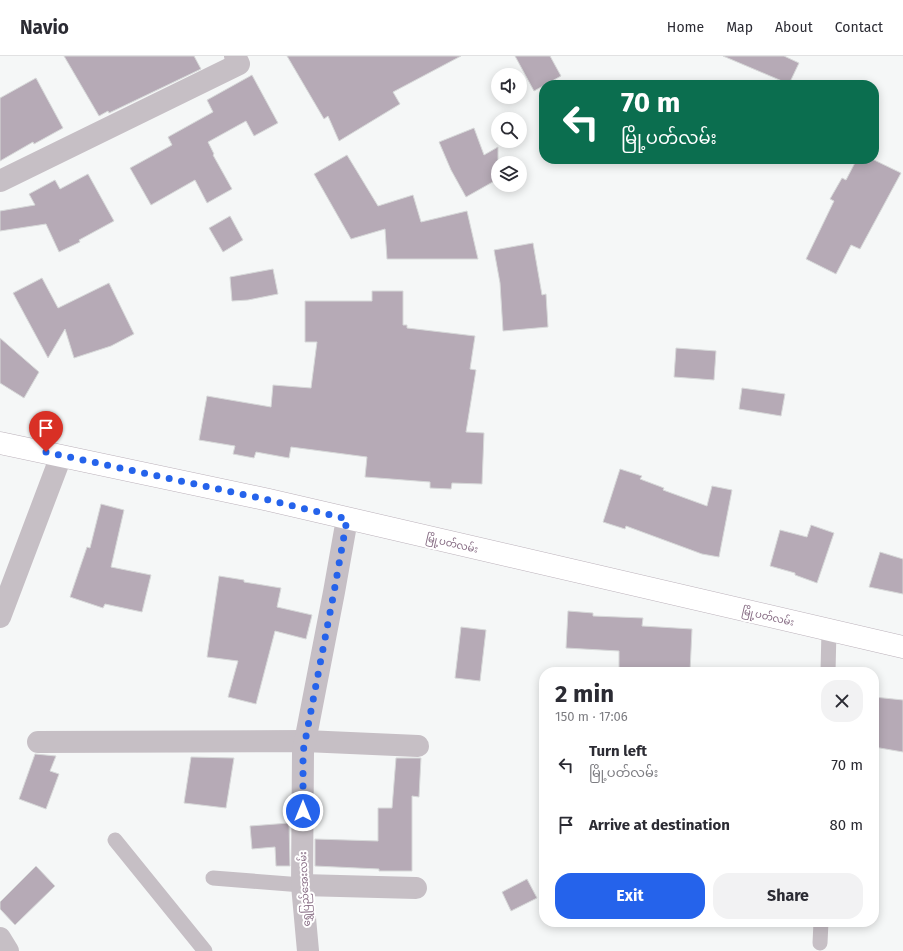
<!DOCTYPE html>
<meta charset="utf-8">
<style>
body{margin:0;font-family:"Fira Sans","Noto Sans Myanmar",sans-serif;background:#f2f2f3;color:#2b2b33;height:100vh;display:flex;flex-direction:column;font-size:15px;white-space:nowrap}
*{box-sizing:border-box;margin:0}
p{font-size:13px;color:#7c7c81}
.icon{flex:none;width:22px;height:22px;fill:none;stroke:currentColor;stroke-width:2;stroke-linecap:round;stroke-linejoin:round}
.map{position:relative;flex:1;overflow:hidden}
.side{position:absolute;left:539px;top:611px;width:340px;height:260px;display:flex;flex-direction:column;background:#fff;border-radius:16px;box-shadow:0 2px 10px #0003}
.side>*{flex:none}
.banner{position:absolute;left:539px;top:24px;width:340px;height:84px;border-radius:16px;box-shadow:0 2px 10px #0003;background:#0b6e4f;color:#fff;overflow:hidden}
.buttons{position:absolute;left:491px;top:12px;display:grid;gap:8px}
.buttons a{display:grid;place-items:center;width:36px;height:36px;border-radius:50%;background:#fff;box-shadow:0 2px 10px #0003;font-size:20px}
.pin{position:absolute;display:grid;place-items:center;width:34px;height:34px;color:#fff;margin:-41px -17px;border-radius:50% 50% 50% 0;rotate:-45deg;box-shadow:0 0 4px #0007}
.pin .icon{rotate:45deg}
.me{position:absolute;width:44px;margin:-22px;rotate:0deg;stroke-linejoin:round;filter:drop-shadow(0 0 3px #0008)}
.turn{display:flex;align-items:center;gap:14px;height:84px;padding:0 16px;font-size:18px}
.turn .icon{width:52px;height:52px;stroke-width:2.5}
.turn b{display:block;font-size:28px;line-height:34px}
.round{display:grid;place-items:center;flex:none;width:42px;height:42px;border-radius:16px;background:#f2f2f3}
.headline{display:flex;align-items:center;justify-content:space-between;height:68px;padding:0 16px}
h1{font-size:24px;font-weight:700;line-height:30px}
.cta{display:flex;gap:8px;margin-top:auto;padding:8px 16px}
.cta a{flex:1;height:46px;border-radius:16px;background:#2563eb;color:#fff;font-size:16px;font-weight:700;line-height:46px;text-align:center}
.cta a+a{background:#f2f2f3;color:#2b2b33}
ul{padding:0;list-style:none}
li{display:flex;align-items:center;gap:12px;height:60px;padding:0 16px}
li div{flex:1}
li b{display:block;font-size:15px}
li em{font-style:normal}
header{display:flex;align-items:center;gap:24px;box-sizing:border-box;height:56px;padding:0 20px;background:#fff;border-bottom:1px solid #e1e1e2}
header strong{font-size:19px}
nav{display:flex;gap:22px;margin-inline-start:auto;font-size:14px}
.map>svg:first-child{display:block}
.building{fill:#b6aab6;stroke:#d7d9d9}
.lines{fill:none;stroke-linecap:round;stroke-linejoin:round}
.secondary-casing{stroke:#bbb1ba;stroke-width:23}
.service{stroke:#c6bfc5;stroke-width:15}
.minor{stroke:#c6bfc5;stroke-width:22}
.secondary{stroke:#fff;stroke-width:22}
.route{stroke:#2563eb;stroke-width:7;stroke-dasharray:0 12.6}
.labels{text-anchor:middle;stroke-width:4;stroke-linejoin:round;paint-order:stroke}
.street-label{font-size:10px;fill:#846981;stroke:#fff}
</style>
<header>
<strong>Navio</strong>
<nav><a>Home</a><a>Map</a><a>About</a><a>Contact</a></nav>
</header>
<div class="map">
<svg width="903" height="895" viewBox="0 0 903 895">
<rect width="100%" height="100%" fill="#f5f7f7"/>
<g class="building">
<path d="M64,0h130l7,13 -92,44 -1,-2 -9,5z"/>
<path d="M287,0h174l-68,36 7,12 -61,37 -11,-25 -4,3z"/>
<path d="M515,0h35l11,20 -27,15z"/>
<path d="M723,0h61l15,7 -10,21z"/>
<path d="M252,19l26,48 -24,13 -8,-15 -38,21 6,12 -1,1 19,34 -25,14 -12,-23 -44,25 -21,-37 42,-23 -4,-8 45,-25 -6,-12z"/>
<path d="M36,22l27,50 -29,16 -1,-2 -33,19v-63z"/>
<path d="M474,72l10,27 14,-8v32l-32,18 -15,-27 -12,-28z"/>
<path d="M347,99l31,51 35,-11 8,27 46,-11 11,48h-91l-2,-30 -34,10 -37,-65z"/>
<path d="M857,103h15l29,14 -41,76 -9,-4 -15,29 -30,-15 28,-58 -4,-2 12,-21 4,2z"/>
<path d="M88,118l26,47 -35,19 1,2 -21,10 -13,-28 -46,7v-20l35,-6 -6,-11 26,-14 5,9z"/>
<path d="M230,160l13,24 -20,12 -14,-24z"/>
<path d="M533,187l9,52 4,-1 2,33 -45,4 -3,-48 -6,-33z"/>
<path d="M273,213l5,25 -30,6 -16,1 -2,-24z"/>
<path d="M42,222l16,30 51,-25 25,51 -23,12 -37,12 -9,-29 -17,29 -35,-65z"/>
<path d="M372,235h31v34h4v3l68,8 -5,33 6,1 -10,62 18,1 -2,51 -30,-1 -1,6 -21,-1v-6l-65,-5 2,-20 -76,-10 -2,11 -33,-6 -2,6 -21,-4 2,-8 -36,-6 8,-44 64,11 2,-22 38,3 6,-46h-12v-41h67z"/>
<path d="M0,282l39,34 -15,26 -24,-15z"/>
<path d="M676,292l40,3 -2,29 -40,-3z"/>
<path d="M742,332l43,6 -4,22 -42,-7z"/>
<path d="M620,413l22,7 -2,3 24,9 -1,2 44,16 5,-20 20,4 -13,67 -17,-3 -76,-28 -1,3 -22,-7z"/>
<path d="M101,448l23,6 -13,57 40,8 -9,37 -37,-8 -2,4 -33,-11 17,-50 3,1z"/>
<path d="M811,469l23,8 -17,50 -22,-8v-2l-25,-7 10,-36 27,7z"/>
<path d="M880,496l23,7v35l-34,-7z"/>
<path d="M219,520l25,4v2l37,6 -4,19 35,8 -6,24 -31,-8 -19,73 -28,-7 10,-36 -31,-4z"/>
<path d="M568,555l25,2v3l50,2 -1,8 50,3 -2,43h-71v-21l-53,-3z"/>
<path d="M461,571l25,3 -6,51 -25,-3z"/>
<path d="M874,641l29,3v52l-29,-5z"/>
<path d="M35,698l21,2 -6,15 9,3 -13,35 -27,-10z"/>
<path d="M191,701l43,1 -8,50 -42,-5z"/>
<path d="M396,702h25l-2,39 -7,-1v75h-33v-2l-64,-3v-27l63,2v-33h14z"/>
<path d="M289,767l1,43h-14l-1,-19 -23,2 -2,-23z"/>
<path d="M36,810l19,20 -40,39 -15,-16v-7z"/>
<path d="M527,823l10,19 -26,13 -9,-19z"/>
</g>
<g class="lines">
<defs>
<path id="secondary" d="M0,387l269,57 634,147"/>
</defs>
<use href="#secondary" class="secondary-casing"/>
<g class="service">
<path d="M828,616l1,-42"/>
<path d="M115,784l90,111"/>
<path d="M213,822l89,7"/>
<path d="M820,887l1,-21"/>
</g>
<g class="minor">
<path d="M0,125l239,-117 -4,-8"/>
<path d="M0,561l61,-161"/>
<path d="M38,686l267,-1 113,5"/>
<path d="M302,829l114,3"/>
<path d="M0,882l8,13"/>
<path d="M308,895l-6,-66 1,-133 31,-160 13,-73"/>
</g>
<use href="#secondary" class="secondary"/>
</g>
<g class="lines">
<path class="route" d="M46,396l223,48 78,19 -13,73 -31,160v59"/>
</g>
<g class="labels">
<g class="street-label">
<text transform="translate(452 487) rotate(13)" y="4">မြို့ပတ်လမ်း</text>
<text transform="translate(768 560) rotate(13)" y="4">မြို့ပတ်လမ်း</text>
<text transform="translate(304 833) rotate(-93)" y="4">ရွှေပြည်အေးလမ်း</text>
</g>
</g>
</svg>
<div class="buttons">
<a><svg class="icon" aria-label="sound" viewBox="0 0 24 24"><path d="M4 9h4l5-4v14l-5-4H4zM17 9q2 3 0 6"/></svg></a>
<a><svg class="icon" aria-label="search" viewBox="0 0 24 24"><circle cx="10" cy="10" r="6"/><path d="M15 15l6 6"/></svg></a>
<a><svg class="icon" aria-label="layers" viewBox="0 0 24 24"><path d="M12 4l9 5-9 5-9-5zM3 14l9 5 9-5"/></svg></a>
</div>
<div class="pin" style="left:46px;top:396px;background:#d93025"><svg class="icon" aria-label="arrive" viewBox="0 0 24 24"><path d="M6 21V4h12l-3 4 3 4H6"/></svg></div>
<svg class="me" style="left:303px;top:755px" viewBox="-20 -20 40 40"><circle r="17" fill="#2563eb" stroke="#fff" stroke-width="3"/><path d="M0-11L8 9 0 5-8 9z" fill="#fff"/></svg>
<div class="banner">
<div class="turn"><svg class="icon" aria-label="left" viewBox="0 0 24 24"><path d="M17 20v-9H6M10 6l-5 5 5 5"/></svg><div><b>70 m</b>မြို့ပတ်လမ်း</div></div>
</div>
<section class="side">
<div class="headline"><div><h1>2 min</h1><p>150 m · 17:06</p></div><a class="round"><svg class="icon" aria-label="close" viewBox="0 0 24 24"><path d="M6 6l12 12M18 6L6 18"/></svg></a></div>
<ul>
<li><svg class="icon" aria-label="left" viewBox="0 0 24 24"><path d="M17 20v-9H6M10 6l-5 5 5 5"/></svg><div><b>Turn left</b><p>မြို့ပတ်လမ်း</p></div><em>70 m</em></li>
<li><svg class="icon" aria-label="arrive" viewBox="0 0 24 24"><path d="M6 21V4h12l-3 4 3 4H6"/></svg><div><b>Arrive at destination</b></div><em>80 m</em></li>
</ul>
<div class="cta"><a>Exit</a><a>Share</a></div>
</section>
</div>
